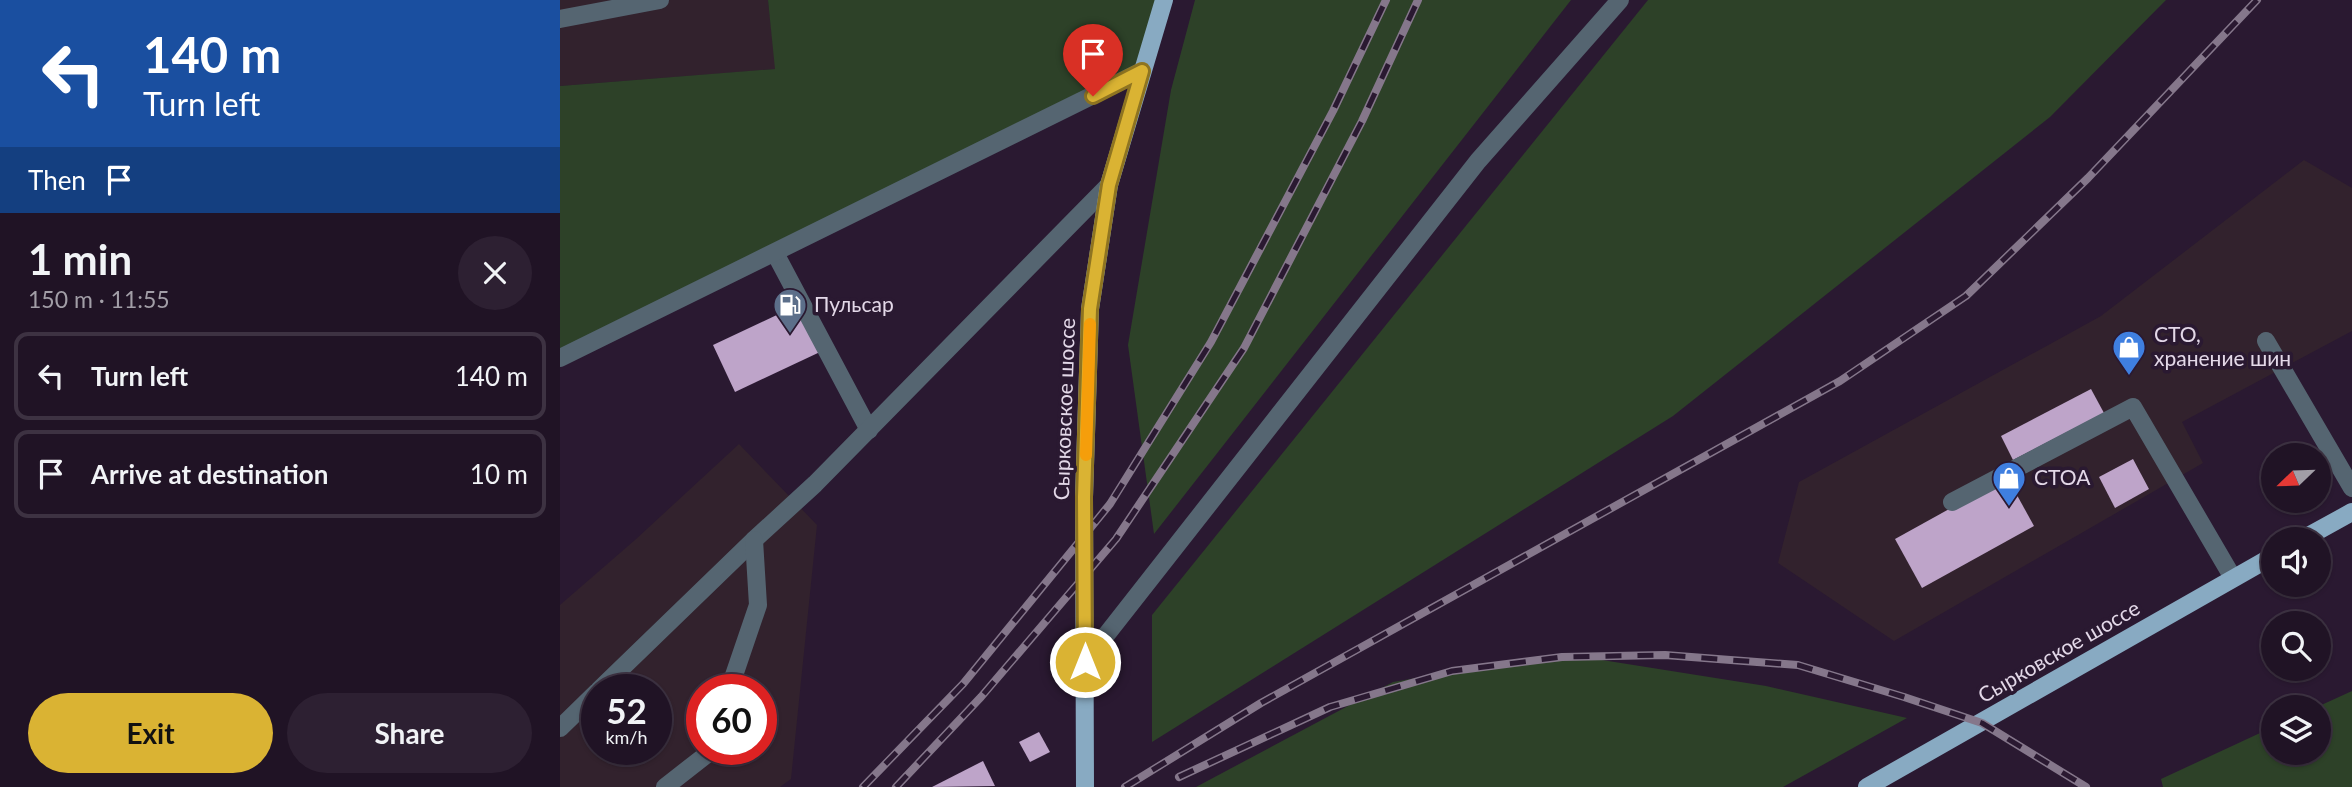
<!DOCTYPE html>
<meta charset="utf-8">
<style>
body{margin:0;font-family:Lato,sans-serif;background:#2d2032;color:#f1f3f6;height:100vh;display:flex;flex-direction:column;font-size:26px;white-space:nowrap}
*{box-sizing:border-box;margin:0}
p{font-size:23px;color:#a29ea7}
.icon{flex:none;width:38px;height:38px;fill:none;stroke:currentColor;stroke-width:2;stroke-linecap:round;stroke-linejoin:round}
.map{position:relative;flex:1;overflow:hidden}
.sheet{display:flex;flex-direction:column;background:#201325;width:560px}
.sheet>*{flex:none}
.hud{background:#1a4fa0;color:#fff;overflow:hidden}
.needle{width:46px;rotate:247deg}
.controls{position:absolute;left:1701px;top:443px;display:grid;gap:14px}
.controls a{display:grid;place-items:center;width:70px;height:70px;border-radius:50%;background:#201325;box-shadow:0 2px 5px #0004,0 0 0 2px #3d3242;font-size:35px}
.speed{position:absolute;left:21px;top:674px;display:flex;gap:14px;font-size:35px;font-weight:700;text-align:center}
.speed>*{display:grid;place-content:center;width:91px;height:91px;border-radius:50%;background:#201325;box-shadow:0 2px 5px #0004,0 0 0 2px #3d3242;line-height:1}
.speed small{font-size:18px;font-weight:400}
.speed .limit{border:10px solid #d22;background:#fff;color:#111}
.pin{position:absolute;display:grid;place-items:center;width:60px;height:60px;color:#fff;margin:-72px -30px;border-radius:50% 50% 50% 0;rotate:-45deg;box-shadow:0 0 7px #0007}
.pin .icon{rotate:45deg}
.me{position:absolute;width:77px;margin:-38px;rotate:0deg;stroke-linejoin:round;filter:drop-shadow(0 0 5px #0008)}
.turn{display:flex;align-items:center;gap:24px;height:147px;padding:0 28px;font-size:32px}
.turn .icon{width:91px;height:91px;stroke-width:2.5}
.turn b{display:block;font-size:49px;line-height:60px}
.then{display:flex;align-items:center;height:66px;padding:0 28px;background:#0003;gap:14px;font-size:26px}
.round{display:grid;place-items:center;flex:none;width:74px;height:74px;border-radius:37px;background:#2d2032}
.overview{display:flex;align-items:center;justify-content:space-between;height:119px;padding:0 28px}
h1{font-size:42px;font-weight:700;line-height:52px}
.button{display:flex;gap:14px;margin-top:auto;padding:14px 28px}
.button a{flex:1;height:80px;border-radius:42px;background:#dab333;color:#111;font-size:28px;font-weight:700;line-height:80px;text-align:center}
.button a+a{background:#2d2032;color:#f1f3f6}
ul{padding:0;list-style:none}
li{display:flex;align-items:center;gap:21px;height:88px;margin:0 14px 10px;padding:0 14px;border:4px solid #3d3242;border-radius:14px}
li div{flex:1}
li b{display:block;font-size:26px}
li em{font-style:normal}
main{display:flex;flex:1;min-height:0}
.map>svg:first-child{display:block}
.industrial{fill:#32222d;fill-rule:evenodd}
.green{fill:#2d4128}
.building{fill:#bea4c9}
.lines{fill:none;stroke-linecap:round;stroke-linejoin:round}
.minor{stroke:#556571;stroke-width:18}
.major{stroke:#88aac2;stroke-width:18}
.rail-casing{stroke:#85778b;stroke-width:8}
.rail{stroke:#2a1931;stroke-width:5;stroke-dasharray:16;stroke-linecap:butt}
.route-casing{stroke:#8e7421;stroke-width:18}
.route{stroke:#dab333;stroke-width:12}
.slow{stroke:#f59e0b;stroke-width:12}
.labels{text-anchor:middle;stroke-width:7;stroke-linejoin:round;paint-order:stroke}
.poi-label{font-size:21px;fill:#e3d8e8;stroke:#2a1931;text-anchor:start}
.street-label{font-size:21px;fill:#e3d8e8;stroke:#2a1931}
</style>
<main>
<section class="sheet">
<div class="hud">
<div class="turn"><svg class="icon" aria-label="left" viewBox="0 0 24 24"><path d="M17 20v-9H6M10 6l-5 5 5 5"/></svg><div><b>140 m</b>Turn left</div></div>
<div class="then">Then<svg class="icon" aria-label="arrive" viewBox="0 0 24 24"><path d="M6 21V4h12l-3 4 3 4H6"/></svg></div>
</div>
<div class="overview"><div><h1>1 min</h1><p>150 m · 11:55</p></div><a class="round"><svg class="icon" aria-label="close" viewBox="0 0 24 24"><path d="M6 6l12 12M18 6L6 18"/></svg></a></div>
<ul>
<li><svg class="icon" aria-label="left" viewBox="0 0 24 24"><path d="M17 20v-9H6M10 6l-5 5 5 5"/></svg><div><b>Turn left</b></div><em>140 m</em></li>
<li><svg class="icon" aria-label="arrive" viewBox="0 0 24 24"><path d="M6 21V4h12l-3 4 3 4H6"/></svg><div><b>Arrive at destination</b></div><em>10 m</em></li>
</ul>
<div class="button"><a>Exit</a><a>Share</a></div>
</section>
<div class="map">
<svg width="1792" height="787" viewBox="0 0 1792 787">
<rect width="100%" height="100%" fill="#2a1931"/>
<g class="industrial">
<path d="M0,0h208l8,69 -216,17z"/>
<path d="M1744,160l48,28v143l-170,91 21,41 -309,178 -116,-78 21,-81 302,-166z"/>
<path d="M179,444l78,81 -26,254 -11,8h-220v-182l75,-65zM37,690h59v59h-59zM142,690h59v59h-59z"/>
</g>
<g class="green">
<path d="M208,0h396l-22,71 -582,287v-272l215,-17z"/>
<path d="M635,0h376l-417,534 -26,-189 43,-255z"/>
<path d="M1088,0h518l-116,117 -377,299 -521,326v-127z"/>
<path d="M1023,657l183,29 141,32 -124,69h-587l197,-105 104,-18z"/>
<path d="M1792,691v96h-189l-2,-8 112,-52v25h46l-2,-45z"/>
</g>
<g class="building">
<path d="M238,305l22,47 -85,40 -22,-47z"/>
<path d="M1531,389l13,24 -91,47 -12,-24z"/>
<path d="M1573,459l16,30 -34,19 -16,-31z"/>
<path d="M1447,477l27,49 -112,62 -27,-49z"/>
<path d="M479,732l11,20 -20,10 -11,-20z"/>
<path d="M423,761l12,25 -63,1z"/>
</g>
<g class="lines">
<g class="minor">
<path d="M0,19l100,-19"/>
<path d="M215,253l94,177"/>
<path d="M1706,341l86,147"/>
<path d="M0,358l582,-287"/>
<path d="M1392,502l181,-95 100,171"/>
<path d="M525,662l393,-501 142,-161"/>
<path d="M39,690l155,-150 61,-56 294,-299"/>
<path d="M169,690l29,-85 -4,-65"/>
<path d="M0,728l37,-36"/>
<path d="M105,787l41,-32 2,-6"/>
</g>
<g class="major">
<path d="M1743,539l49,-27"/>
<path d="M525,787l-1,-290 6,-188 19,-124 55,-185"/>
<path d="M1307,787l406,-231"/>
</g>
<defs>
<g id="rail">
<path d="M619,777l151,-70 122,-36 110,-14 103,-2 133,10 106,32 78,26 104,64"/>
<path d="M303,787l100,-103 147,-180 101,-162 122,-231 53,-111"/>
<path d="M336,787l85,-90 135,-158 128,-191 118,-227 56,-121"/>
<path d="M565,787l136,-84 579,-322 126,-85 122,-118 169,-178"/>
</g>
</defs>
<use href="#rail" class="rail-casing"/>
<use href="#rail" class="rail"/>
</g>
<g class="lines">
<defs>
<path id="route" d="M525,662l-1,-165 6,-188 19,-124 33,-114 -49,25"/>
</defs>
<use href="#route" class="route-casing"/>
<use href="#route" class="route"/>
<path class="slow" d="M526,455l4,-131"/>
</g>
<defs>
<symbol id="fuel-pin" viewBox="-11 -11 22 30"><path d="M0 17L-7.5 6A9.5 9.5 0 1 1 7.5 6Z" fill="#5c6f8a" stroke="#2a1931"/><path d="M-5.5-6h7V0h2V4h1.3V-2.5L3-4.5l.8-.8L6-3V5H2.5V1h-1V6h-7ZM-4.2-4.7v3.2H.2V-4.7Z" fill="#fff"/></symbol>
<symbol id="shop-pin" viewBox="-11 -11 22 30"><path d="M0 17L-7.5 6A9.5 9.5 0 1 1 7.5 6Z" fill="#3f7fe0" stroke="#2a1931"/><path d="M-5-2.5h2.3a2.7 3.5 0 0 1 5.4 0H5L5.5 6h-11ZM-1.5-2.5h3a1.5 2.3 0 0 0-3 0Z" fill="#fff"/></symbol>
</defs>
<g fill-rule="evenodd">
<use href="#fuel-pin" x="211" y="286" width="38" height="52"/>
<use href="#shop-pin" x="1550" y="328" width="38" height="52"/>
<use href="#shop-pin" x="1430" y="459" width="38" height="52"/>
</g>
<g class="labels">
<g class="poi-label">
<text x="254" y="312">Пульсар</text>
<text x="1594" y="342">СТО,<tspan x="1594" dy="24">хранение шин</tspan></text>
<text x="1474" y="485">СТОА</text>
</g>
<g class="street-label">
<text transform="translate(505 409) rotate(-88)" y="7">Сырковское шоссе</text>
<text transform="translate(1499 652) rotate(-30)" y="7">Сырковское шоссе</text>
</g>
</g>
</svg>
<div class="controls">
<a><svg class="needle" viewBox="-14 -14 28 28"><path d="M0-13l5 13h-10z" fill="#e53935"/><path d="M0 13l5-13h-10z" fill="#a29ea7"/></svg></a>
<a><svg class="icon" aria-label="sound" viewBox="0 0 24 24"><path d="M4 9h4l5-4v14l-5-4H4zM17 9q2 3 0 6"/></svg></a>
<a><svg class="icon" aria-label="search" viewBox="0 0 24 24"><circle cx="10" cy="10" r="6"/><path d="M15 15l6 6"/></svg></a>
<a><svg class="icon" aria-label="layers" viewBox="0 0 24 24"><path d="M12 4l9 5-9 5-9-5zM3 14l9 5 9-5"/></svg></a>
</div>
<div class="speed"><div>52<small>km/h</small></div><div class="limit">60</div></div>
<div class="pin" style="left:533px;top:96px;background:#d93025"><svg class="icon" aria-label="arrive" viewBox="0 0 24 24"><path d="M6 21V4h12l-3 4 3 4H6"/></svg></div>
<svg class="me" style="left:525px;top:662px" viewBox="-20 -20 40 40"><circle r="17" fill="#dab333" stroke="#fff" stroke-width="3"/><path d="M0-11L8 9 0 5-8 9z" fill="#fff"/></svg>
</div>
</main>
